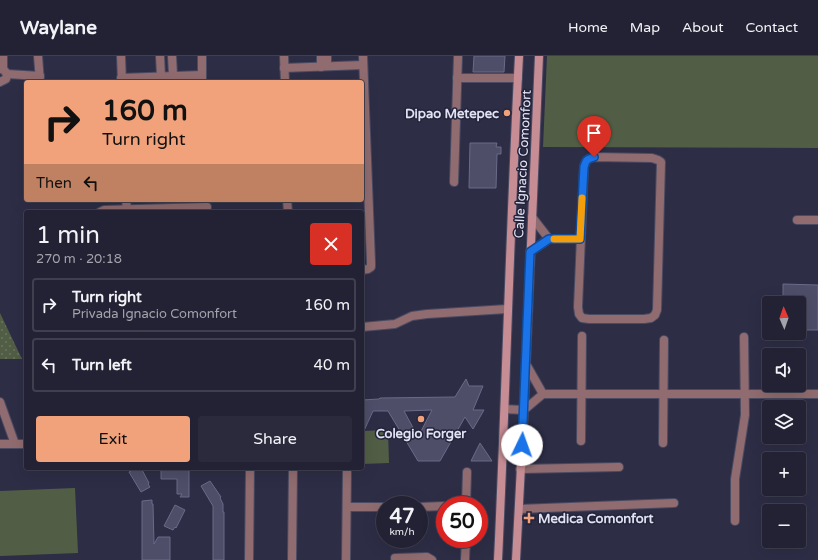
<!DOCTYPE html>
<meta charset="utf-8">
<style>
body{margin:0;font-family:"Varela Round",sans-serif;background:#2a2a3c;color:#f1f3f6;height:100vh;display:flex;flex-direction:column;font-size:15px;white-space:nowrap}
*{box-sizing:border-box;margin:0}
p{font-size:13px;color:#a2a4ac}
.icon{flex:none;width:22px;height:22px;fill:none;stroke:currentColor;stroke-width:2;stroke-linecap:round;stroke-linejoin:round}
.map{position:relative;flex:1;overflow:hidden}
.side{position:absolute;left:24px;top:154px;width:340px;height:260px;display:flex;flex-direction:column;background:#222234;border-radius:4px;box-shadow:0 4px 16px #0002,0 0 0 1px #3f3f4f}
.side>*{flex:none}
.banner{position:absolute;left:24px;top:24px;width:340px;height:122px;border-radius:4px;box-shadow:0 4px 16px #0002,0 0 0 1px #3f3f4f;background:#f1a27b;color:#111;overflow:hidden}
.needle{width:26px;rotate:358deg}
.fabs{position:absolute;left:762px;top:240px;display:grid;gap:8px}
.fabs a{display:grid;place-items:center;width:44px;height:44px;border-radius:4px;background:#222234;box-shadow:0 4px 16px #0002,0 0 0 1px #3f3f4f;font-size:20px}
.speed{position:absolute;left:376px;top:440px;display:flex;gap:8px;font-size:20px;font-weight:700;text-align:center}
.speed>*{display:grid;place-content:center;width:52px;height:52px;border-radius:50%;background:#222234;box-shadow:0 4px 16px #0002,0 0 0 1px #3f3f4f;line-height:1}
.speed small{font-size:10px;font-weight:400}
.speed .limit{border:6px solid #d22;background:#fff;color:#111}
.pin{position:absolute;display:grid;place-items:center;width:34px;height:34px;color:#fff;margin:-41px -17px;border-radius:50% 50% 50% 0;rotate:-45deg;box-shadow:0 0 4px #0007}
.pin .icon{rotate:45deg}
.me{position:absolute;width:44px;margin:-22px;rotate:3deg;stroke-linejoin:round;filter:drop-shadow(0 0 3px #0008)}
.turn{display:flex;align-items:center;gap:14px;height:84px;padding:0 12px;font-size:18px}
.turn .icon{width:52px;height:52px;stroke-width:2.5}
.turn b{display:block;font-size:28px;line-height:34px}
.then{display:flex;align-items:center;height:38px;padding:0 12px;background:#0003;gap:8px;font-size:15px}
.round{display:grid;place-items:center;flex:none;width:42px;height:42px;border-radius:4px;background:#2a2a3c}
.overview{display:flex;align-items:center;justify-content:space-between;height:68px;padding:0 12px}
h1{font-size:24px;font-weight:600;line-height:30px}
.action{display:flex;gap:8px;margin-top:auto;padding:8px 12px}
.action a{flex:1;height:46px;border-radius:4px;background:#f1a27b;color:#111;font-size:16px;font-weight:600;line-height:46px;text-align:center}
.action a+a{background:#2a2a3c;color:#f1f3f6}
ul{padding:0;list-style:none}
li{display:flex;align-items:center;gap:12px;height:54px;margin:0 8px 6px;padding:0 4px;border:2px solid #3f3f4f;border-radius:4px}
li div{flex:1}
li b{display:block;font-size:15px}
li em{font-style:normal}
header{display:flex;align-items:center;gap:24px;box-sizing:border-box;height:56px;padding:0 20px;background:#222234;border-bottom:1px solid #3f3f4f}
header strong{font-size:19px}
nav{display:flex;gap:22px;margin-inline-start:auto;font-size:14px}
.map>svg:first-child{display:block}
.grass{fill:#515e45}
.park{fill:url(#park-dots)}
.building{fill:#4e4e69;stroke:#6a6b88;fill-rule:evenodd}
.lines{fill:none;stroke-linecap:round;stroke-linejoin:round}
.minor-casing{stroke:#4a4a62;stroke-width:10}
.secondary-casing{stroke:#4a4a62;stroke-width:10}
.minor{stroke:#906c70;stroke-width:8}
.secondary{stroke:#c68d94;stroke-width:8}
.route-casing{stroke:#114b97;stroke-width:10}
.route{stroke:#1a73e8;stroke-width:7}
.slow{stroke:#f59e0b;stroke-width:7}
.poi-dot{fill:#f1a27b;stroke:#23233b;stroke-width:1.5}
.labels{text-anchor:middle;stroke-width:3;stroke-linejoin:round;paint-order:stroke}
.poi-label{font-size:13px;font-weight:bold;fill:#e1e2f2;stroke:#23233b;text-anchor:end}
.street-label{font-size:13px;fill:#e1e2f2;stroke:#23233b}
</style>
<header>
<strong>Waylane</strong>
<nav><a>Home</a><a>Map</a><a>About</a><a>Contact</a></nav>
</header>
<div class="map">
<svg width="818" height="504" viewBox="0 0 818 504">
<defs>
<pattern id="park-dots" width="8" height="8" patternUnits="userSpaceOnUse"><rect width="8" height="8" fill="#515e45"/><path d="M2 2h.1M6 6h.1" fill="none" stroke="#6a7560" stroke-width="1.8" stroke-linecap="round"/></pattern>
</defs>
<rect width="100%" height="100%" fill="#2d2d46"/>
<g class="grass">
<path d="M547,0h271v92l-275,-1z"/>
<path d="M388,374l1,33 -27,1v-33z"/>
<path d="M75,432l3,65 -78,3v-65z"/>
</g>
<path class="park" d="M0,257l22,46h-22z"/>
<g class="building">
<path d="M474,0h31l-1,16h-31z"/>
<path d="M470,87h27l-1,4h5v7h-4l-1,34h-27z"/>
<path d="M783,228l35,1v45h-19v-27h-16z"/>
<path d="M466,323l3,7h14l-10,24h11l-11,19 -8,-12 -25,44h-22l-30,-50h-15l-11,24v-35l17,-1 1,-1 75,-1zM432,354l-14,27 -14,-26z"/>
<path d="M480,387l12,18h-21z"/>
<path d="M136,412h5l8,15 -1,1 2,3 -9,5 -12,-20z"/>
<path d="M161,412h28v29h-9l2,-3h-5v-15h-16z"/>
<path d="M210,425l11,16 -1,1 3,6v8h1v48h-11v-54l-12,-20z"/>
<path d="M152,444v4h1l1,40 4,-7h12v23h-28v-59z"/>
<path d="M175,449l10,5 -9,18 -1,-1 -2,3 -9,-4z"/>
</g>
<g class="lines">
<defs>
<g id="minor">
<path d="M38,0l2,26"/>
<path d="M121,0l1,26"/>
<path d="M160,0l1,20"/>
<path d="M172,0l1,19"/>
<path d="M202,0v26"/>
<path d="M284,0l1,26"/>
<path d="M321,0v11"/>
<path d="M327,10v-10"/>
<path d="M284,12l79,-3"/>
<path d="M0,13l4,1 3,4 -1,5 -6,3"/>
<path d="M3,13v-13"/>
<path d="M7,18l33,2"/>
<path d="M121,22l81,-3"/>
<path d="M457,22h61"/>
<path d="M594,101l58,1 6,2 3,2 -4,148 -2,5 -4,3 -7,1h-55l-7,-1 -3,-4 -1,-7 6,-140c2,-7 3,-8 10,-10z"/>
<path d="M454,126l4,-126"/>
<path d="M126,144l1,9"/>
<path d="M287,144l1,12"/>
<path d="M100,156l4,-2 103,-3"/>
<path d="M532,161l17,22"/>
<path d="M797,164h21"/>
<path d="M530,196l19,-13h31"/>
<path d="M362,214l6,-1 3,-2v-5l-8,-206"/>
<path d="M362,271l33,-3 17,-8 15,-2 80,-5"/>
<path d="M526,308l17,30"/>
<path d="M0,346l15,42"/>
<path d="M505,353l19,1 19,-16h275"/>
<path d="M581,385l1,-105"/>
<path d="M663,387l1,-103"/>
<path d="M0,388h26"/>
<path d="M520,413l99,-2"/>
<path d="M466,449l1,-33"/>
<path d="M347,451h38"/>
<path d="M419,451l26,-1"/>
<path d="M519,453l155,-6"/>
<path d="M735,465v-42l10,-64 -1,-78"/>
<path d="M395,502l32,-1 5,3"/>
<path d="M249,504l1,-92"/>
<path d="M292,504l1,-92"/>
<path d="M346,504l1,-88"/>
<path d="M465,504l1,-21"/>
</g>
<g id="secondary">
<path d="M498,504c8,-168 12,-336 21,-504"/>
<path d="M516,504l8,-150 15,-354"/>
</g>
</defs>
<use href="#minor" class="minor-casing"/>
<use href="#secondary" class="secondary-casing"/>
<use href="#minor" class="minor"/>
<use href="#secondary" class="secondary"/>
</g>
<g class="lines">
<defs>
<path id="route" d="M522,389l8,-193 19,-13h31l4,-72c2,-7 3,-8 10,-10"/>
</defs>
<use href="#route" class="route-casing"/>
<use href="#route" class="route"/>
<path class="slow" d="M554,183h26l2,-41"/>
</g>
<g class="poi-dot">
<circle cx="507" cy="57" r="4"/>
<circle cx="421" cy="363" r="4"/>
<path d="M527 456h4v4h4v4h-4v4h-4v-4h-4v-4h4z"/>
</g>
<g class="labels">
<g class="poi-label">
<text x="499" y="62">Dipao Metepec</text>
<text x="421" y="382" text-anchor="middle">Colegio Forger</text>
<text x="538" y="467" text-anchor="start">Medica Comonfort</text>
</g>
<g class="street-label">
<text transform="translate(522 108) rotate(-87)" y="5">Calle Ignacio Comonfort</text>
</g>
</g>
</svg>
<div class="fabs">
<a><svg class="needle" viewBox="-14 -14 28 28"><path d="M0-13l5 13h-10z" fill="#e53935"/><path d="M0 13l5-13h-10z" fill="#a2a4ac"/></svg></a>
<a><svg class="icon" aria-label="sound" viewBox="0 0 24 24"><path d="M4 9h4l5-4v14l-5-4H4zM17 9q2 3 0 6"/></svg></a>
<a><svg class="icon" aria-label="layers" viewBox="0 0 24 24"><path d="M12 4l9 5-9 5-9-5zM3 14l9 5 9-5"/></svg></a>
<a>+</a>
<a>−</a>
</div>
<div class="speed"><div>47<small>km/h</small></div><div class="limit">50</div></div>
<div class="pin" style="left:594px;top:101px;background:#d93025"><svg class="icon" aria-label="arrive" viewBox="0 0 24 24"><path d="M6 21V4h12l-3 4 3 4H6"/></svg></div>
<svg class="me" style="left:522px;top:389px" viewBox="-20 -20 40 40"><circle r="19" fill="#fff"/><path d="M0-13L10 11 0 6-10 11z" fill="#1a73e8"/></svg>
<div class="banner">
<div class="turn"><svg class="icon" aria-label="right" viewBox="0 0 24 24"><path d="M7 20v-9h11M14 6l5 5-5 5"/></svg><div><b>160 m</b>Turn right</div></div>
<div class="then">Then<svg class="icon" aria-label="left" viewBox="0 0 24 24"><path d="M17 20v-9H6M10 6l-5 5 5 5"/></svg></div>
</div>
<section class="side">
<div class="overview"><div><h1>1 min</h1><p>270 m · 20:18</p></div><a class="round" style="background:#d93025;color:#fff"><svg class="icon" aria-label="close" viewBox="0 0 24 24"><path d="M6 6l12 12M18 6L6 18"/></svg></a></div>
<ul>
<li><svg class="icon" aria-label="right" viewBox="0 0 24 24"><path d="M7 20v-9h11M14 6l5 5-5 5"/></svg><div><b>Turn right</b><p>Privada Ignacio Comonfort</p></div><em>160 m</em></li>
<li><svg class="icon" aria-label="left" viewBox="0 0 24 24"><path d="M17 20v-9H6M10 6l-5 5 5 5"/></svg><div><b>Turn left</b></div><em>40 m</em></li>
</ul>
<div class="action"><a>Exit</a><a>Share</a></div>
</section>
</div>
